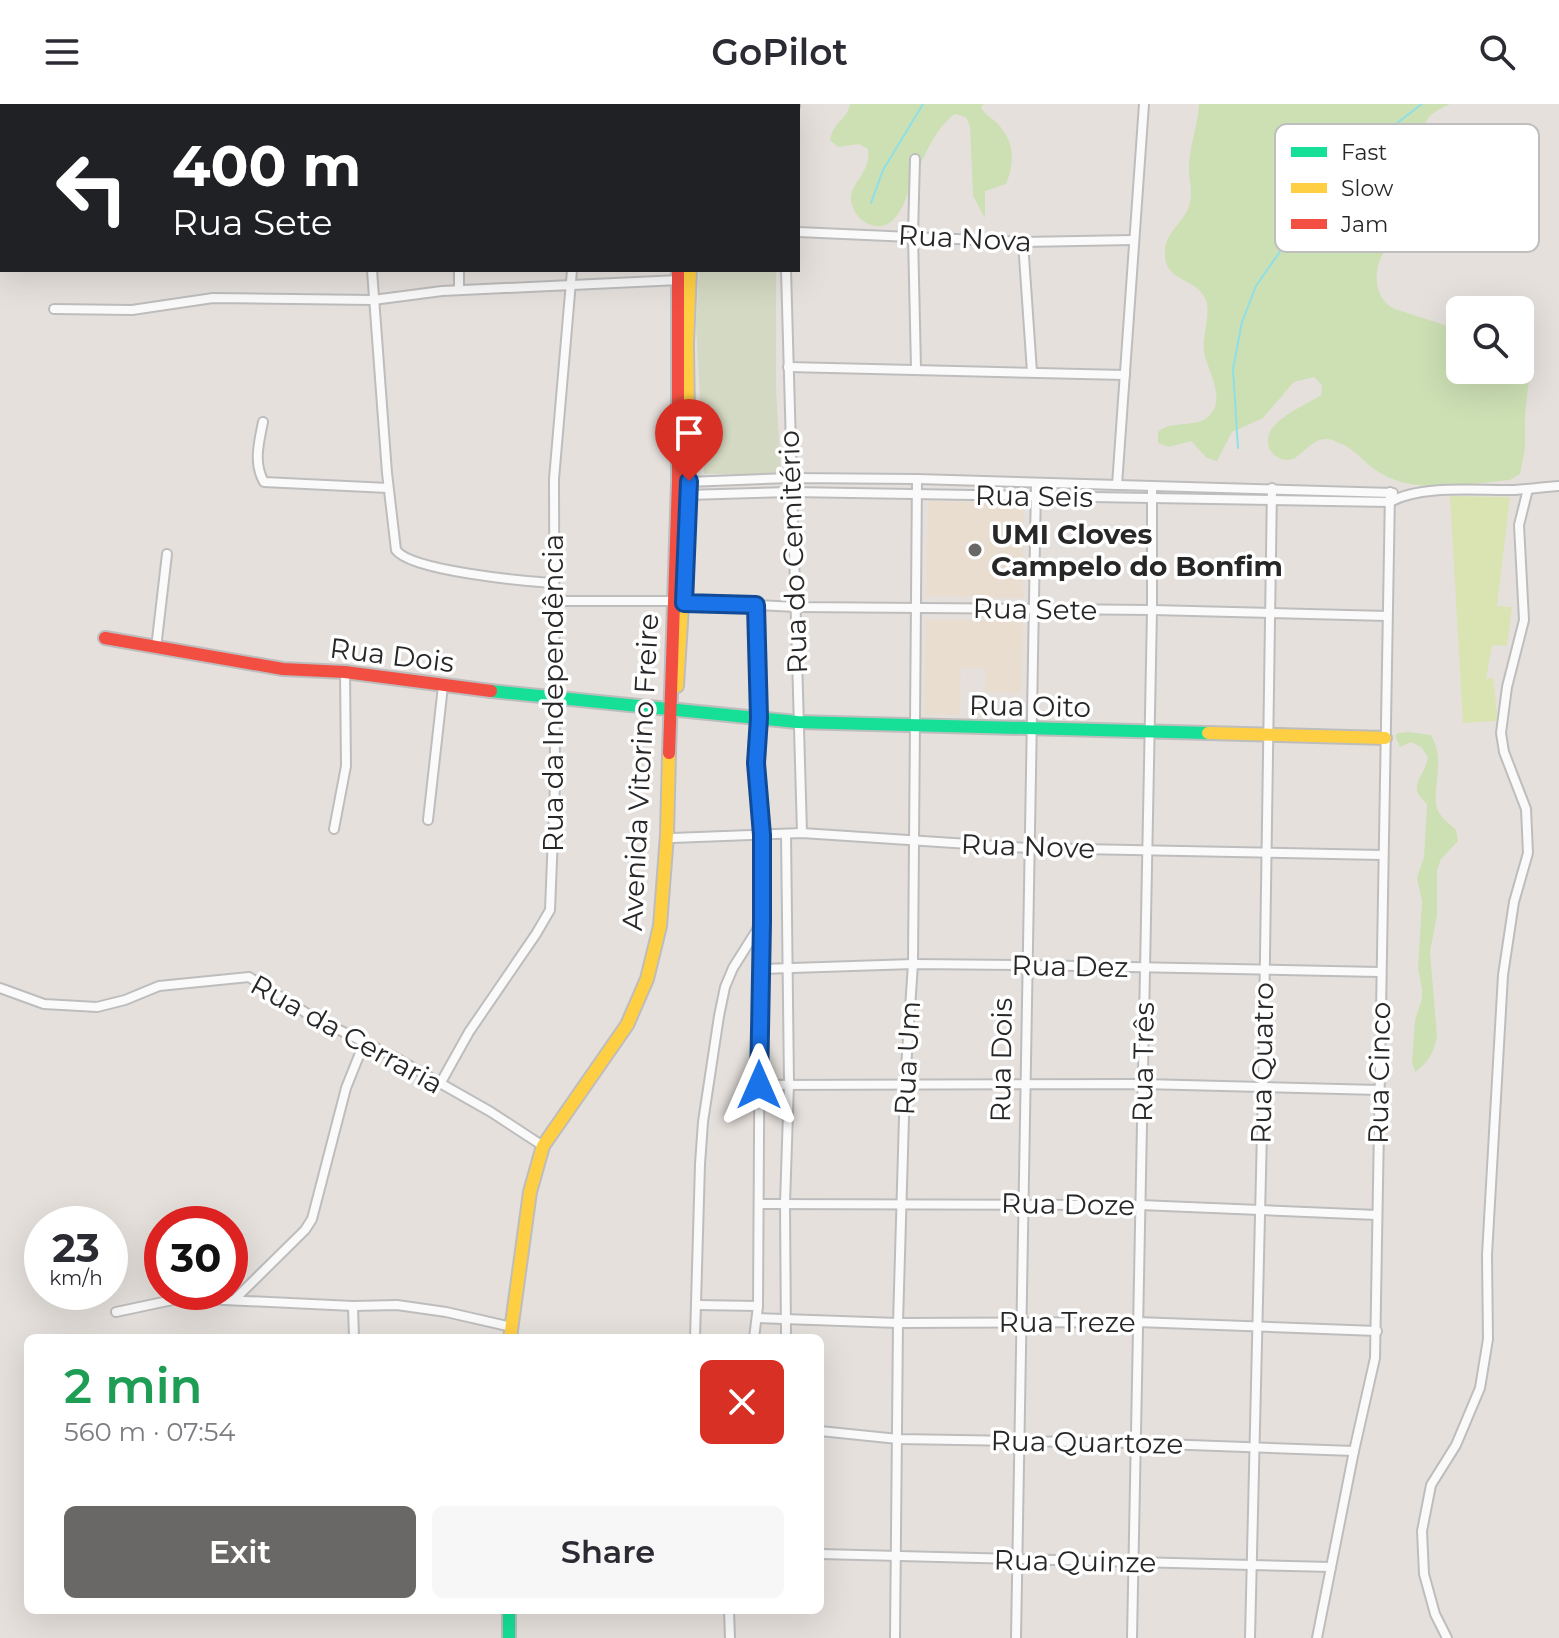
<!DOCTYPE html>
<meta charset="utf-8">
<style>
body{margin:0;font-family:Montserrat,sans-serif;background:#f7f7f7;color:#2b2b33;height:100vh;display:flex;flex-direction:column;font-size:30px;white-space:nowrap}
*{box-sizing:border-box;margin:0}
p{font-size:26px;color:#7c7c81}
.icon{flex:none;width:44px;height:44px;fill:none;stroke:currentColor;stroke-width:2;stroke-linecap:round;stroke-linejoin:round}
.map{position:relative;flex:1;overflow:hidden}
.panel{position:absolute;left:24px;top:1230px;width:800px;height:280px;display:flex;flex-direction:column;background:#fff;border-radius:12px;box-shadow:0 8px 32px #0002}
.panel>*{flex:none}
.banner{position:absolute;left:0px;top:0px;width:800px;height:168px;box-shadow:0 8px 32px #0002;background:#202124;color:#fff;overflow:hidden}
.buttons{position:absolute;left:1446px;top:192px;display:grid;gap:16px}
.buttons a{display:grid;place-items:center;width:88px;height:88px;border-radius:12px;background:#fff;box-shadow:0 8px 32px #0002;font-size:40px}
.speed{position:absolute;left:24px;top:1102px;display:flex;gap:16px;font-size:40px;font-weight:700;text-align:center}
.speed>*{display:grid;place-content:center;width:104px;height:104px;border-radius:50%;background:#fff;box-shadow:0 8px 32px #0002;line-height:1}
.speed small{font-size:20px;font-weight:400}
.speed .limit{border:12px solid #d22;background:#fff;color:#111}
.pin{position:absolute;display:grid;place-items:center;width:68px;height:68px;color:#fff;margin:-82px -34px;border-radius:50% 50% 50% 0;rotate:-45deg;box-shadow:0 0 8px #0007}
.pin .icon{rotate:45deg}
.me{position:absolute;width:88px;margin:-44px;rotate:0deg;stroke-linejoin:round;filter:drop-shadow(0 0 6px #0008)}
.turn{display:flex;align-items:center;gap:28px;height:168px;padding:0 40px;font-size:36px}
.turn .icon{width:104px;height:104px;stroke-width:2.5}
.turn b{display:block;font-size:56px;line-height:68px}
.round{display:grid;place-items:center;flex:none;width:84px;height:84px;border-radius:12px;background:#f7f7f7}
.summary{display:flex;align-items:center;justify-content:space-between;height:136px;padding:0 40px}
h1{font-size:48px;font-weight:600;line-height:60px;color:#1e9e55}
.button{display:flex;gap:16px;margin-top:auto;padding:16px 40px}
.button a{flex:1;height:92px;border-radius:12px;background:#6a6866;color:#fff;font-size:32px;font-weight:600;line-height:92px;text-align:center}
.button a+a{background:#f7f7f7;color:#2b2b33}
header{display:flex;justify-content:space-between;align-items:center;height:104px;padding:0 40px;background:#fff;font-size:36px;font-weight:600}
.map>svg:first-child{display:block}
.education{fill:#e9ddd0}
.green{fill:#cde0b4}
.cemetery{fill:#d4d9c3}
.pitch{fill:#dae4b2}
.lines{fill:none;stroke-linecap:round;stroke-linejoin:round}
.stream{stroke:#8fdfe7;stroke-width:2}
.street-casing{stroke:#bebdbe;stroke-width:12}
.fast-casing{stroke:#bebdbe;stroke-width:16}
.slow-casing{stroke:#bebdbe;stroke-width:16}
.jam-casing{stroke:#bebdbe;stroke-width:16}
.street{stroke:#fbfafa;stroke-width:8}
.fast{stroke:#16e098;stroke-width:12}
.slow{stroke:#ffcf43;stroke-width:12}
.jam{stroke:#f24e42;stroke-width:12}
.route-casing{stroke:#114b97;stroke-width:20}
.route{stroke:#1a73e8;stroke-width:14}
.poi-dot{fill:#6a6866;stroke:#fff;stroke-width:3}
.labels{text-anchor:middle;stroke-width:7;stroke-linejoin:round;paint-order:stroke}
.street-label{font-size:28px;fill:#272727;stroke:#fff}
.poi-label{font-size:28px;font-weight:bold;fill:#272727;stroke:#fff;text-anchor:start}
.key{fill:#fff;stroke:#bebebe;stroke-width:2}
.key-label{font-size:22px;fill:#272727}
</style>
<header><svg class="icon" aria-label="menu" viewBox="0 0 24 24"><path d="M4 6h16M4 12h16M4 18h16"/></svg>GoPilot<svg class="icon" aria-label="search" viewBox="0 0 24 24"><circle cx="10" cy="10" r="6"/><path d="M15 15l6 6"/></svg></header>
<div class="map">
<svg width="1559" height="1534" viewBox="0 0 1559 1534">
<rect width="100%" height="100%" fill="#e5e0dc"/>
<g class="education">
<path d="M928,397l96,2 -1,95 -97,-2z"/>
<path d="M926,516h97l-2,73 -36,-1 1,-24h-25l-1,47h-36z"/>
</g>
<g class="green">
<path d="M850,0h134l-3,3c5,10 11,10 17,17 17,18 17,39 8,60l-21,7v27l-12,-22 -3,-69 -4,-10 -11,-3c-19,13 -30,41 -40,62 -9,19 -18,66 -52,45 -6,-4 -11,-13 -12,-20 -2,-19 20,-26 17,-52l-9,-5 -21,3 -8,-7c4,-20 18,-21 20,-36z"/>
<path d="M1199,0h251c-17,8 -28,14 -27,34l18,15 6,9 2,10 -18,45 -22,3v10c-8,8 -19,12 -25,22 -12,18 -10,48 11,57l65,21v40h60v-30l12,8 -7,68v33l-5,25 -10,6c-39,3 -92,15 -128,-6 -17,-9 -24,-24 -45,-32 -8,-4 -16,-4 -23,1 -13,7 -19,24 -37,14 -5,-3 -9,-9 -9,-15 -2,-22 37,-36 53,-47l1,-10 -8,-8 -20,5 -31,36 -31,14 -15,29 -10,-3 -16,-17 -22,6 -11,-4v-11c15,-13 38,-3 51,-16 18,-17 -2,-46 -5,-64 -2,-18 8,-40 1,-54 -10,-21 -43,-16 -40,-48 1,-19 22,-30 25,-48 3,-12 -2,-25 -1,-37 1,-20 9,-41 10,-61z"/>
<path d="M1409,628l22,3c16,26 -1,58 7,76 4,8 12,13 18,19l2,11 -17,18 -4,11v46l-7,35 7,85c-3,16 -8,26 -22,36l-3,-10 3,-42 7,-21v-10l-4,-21 4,-67 -5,-23 7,-21 3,-53c-22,-19 -2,-26 1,-47l-7,-10 -10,-5 -11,5 -5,-11 3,-3z"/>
</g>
<path class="cemetery" d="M699,166h77v120l5,84h-77l-8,-149z"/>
<path class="pitch" d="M1450,392l60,1 -13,109 15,1 -5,39 -15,-1 -6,34 7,-1 5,43 -35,2z"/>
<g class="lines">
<g class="stream">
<path d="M871,99l12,-33 40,-66"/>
<path d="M1238,344l-5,-79 9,-47 14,-36 32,-46 12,-31 23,-35 65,-44 34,-26"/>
</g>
<defs>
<g id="street">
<path d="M363,0l1,2"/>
<path d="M534,0l1,2"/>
<path d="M795,2v-2"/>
<path d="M915,55l-2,76 3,133"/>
<path d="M798,128l225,10 110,-2"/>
<path d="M1023,138l9,130"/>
<path d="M372,166l15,203 9,77c15,21 128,31 156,33"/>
<path d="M459,166v20"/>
<path d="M786,166l16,563"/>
<path d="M54,205l78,1 81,-12 160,2 69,-9 237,-11"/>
<path d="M788,263l337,8"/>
<path d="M263,318c-4,20 -10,41 1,60l124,6"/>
<path d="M687,378l103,-4 127,1 476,14"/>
<path d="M1117,381l27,-381"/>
<path d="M686,391l105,-3 599,10c32,-18 89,-11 125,-12 15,-1 29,-3 44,-4"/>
<path d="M552,497h120l124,6 356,3 235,6"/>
<path d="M156,544l11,-94"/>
<path d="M428,716l15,-134"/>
<path d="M334,725l12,-63 -1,-94"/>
<path d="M672,734l130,-5 226,15 355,7"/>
<path d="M760,865l153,-5 113,1 354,7"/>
<path d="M0,884l44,16 53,3 28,-7 34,-14 90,-9 62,39 85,42 95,54 52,34"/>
<path d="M440,980l29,-52 67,-98 14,-24 5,-126 -1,-305 18,-209"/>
<path d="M759,981l384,-1 236,6"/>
<path d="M759,1100l381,1 237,10"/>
<path d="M235,1195l70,-69 7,-11 34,-131 18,-45"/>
<path d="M697,1201l61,1"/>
<path d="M353,1202l1,32"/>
<path d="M116,1208l66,-14 171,8 44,-1 49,7 66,15"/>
<path d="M757,1214l141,5 239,-1 240,9"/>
<path d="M695,1234l5,-174 3,-42 16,-106 6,-29 8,-19 29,-46"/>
<path d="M754,1234l4,-32 2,-337 2,-134 -6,-72 3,-45 -3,-113"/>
<path d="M786,1234l-1,-135 4,-120 -3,-249"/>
<path d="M820,1327l78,8 237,4 219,8"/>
<path d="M820,1450l511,13"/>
<path d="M729,1506l1,28"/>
<path d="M895,1534l3,-315 7,-240 8,-119 4,-485"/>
<path d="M1016,1534l20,-1154"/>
<path d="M1132,1534l20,-1028v-124"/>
<path d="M1250,1534l13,-549 9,-601"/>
<path d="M1317,1534l37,-187 21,-93 15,-866"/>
<path d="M1447,1534l-12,-24 -11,-40 -2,-43 9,-46 25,-40 24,-57 8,-49 -1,-84 16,-280 11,-73 14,-49 -2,-44 -22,-57 -3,-19 6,-46 17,-67 -5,-95 9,-36"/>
</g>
<g id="fast">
<path d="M691,0v2"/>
<path d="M491,587l306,31 411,11"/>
<path d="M509,1506v28"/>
</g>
<g id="slow">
<path d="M678,0v2"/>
<path d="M677,582l12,-191 -2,-151 3,-74"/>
<path d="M1208,629l177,5"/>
<path d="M510,1234l20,-146 13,-46 84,-121 20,-46 13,-53 7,-91 2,-82"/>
</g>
<g id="jam">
<path d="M105,534l178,31 62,3 146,19"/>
<path d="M669,649l9,-271v-212"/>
</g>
</defs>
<use href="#street" class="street-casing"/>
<use href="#fast" class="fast-casing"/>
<use href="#slow" class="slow-casing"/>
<use href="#jam" class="jam-casing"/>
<use href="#street" class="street"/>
<use href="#fast" class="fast"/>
<use href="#slow" class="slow"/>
<use href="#jam" class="jam"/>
</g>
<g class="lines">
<defs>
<path id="route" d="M689,377l-5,122 72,2 3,113 -3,45 6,72v87l-3,163"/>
</defs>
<use href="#route" class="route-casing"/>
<use href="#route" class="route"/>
</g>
<circle class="poi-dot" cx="975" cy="446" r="8"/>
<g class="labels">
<g class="street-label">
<text transform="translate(965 134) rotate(3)" y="10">Rua Nova</text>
<text transform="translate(1034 392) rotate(1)" y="10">Rua Seis</text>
<text transform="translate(793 448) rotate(-92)" y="10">Rua do Cemitério</text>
<text transform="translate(1035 505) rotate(1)" y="10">Rua Sete</text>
<text transform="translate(392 551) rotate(7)" y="10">Rua Dois</text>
<text transform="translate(553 589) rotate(-90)" y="10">Rua da Independência</text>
<text transform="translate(1030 602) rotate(1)" y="10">Rua Oito</text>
<text transform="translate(640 668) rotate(-87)" y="10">Avenida Vitorino Freire</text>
<text transform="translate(1028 742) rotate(2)" y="10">Rua Nove</text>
<text transform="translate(1070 862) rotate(1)" y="10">Rua Dez</text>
<text transform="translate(347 930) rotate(29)" y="10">Rua da Cerraria</text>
<text transform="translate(907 954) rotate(-87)" y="10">Rua Um</text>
<text transform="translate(1001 956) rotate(-89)" y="10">Rua Dois</text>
<text transform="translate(1143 958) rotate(-89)" y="10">Rua Três</text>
<text transform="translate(1262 959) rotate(-89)" y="10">Rua Quatro</text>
<text transform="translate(1379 969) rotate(-89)" y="10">Rua Cinco</text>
<text transform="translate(1068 1100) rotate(1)" y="10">Rua Doze</text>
<text x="1067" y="1228">Rua Treze</text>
<text transform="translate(1087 1338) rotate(1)" y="10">Rua Quartoze</text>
<text transform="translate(1075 1457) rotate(1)" y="10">Rua Quinze</text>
</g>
<g class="poi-label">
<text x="991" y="440">UMI Cloves<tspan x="991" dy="32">Campelo do Bonfim</tspan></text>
</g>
</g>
<rect x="1275" y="20" width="264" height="128" rx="12" class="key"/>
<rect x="1291" y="43" width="36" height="10" fill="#16e098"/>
<rect x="1291" y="79" width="36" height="10" fill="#ffcf43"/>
<rect x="1291" y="115" width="36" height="10" fill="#f24e42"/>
<g class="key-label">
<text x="1341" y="56">Fast</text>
<text x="1341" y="92">Slow</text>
<text x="1341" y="128">Jam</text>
</g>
</svg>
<div class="buttons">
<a><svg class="icon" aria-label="search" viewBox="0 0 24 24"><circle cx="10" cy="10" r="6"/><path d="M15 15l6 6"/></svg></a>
</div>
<div class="speed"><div>23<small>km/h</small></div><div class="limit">30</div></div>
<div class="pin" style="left:689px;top:377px;background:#d93025"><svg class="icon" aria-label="arrive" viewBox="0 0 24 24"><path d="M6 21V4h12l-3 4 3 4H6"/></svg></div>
<svg class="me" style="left:759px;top:981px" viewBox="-20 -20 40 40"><path d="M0-17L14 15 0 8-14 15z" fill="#1a73e8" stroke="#fff" stroke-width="4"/></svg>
<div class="banner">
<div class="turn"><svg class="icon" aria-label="left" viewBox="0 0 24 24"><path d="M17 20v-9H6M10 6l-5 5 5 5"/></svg><div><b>400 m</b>Rua Sete</div></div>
</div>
<section class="panel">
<div class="summary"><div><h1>2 min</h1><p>560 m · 07:54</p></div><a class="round" style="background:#d93025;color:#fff"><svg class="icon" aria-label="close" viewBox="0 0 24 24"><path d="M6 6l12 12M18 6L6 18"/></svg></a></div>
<div class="button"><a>Exit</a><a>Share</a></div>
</section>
</div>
